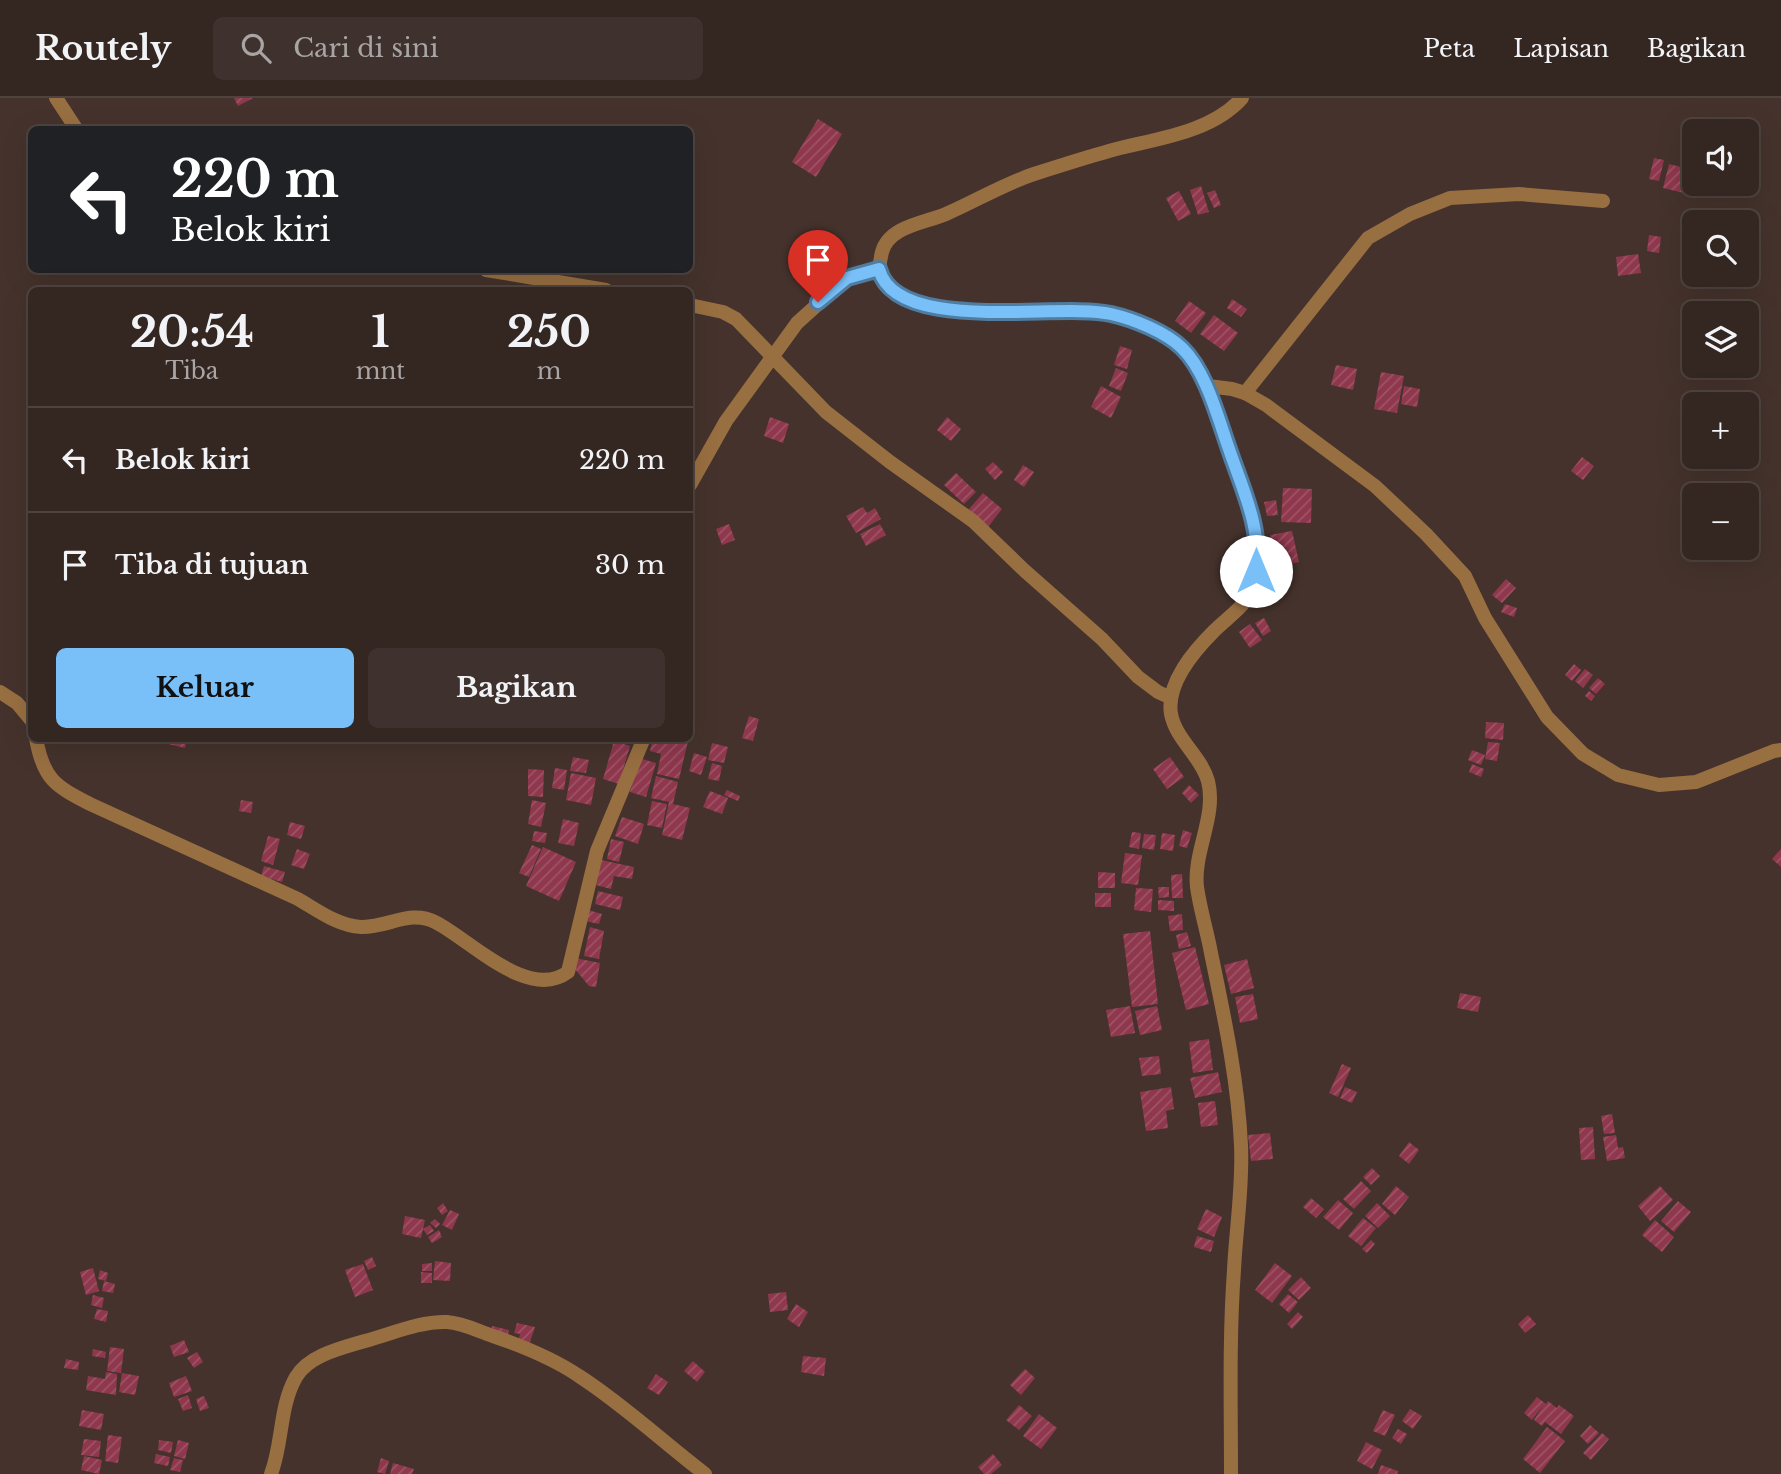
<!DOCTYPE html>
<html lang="id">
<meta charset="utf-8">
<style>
body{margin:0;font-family:"Libre Baskerville",serif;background:#3f322e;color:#f1f3f6;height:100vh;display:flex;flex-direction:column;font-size:26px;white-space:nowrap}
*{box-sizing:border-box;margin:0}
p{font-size:23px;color:#a9a5a5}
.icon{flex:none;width:38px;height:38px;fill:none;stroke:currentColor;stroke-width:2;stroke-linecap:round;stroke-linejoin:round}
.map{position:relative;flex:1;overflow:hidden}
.side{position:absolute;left:28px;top:189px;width:665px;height:455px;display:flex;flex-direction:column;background:#342621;border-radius:10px;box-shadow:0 7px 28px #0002,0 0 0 2px #4e433f}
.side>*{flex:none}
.banner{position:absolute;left:28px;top:28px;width:665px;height:147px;border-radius:10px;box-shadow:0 7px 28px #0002,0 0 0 2px #4e433f;background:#202124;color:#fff;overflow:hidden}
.fabs{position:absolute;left:1682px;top:21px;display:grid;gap:14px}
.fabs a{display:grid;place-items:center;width:77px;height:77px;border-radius:10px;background:#342621;box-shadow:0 7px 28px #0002,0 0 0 2px #4e433f;font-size:35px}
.pin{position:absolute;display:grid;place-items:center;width:60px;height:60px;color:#fff;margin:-72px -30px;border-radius:50% 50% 50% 0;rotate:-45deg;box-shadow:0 0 7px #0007}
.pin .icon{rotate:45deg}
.me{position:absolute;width:77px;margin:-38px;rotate:0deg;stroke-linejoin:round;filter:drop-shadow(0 0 5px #0008)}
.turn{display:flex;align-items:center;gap:24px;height:147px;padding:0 28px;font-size:32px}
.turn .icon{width:91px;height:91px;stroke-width:2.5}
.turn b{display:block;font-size:49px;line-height:60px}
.eta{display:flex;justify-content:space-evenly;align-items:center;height:119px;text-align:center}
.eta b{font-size:42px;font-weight:700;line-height:49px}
.cta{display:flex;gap:14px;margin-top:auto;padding:14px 28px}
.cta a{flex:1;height:80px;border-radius:10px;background:#79bff8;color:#111;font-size:28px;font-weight:700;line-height:80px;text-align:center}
.cta a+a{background:#3f322e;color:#f1f3f6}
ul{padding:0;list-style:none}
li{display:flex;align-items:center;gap:21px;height:105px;padding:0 28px;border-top:2px solid #4e433f}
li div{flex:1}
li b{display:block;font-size:26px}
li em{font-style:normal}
header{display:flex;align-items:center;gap:42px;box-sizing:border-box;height:98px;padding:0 35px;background:#342621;border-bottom:2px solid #4e433f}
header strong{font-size:33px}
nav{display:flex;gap:38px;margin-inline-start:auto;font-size:24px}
.search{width:490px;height:63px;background:#3f322e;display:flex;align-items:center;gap:18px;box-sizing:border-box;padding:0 24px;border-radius:10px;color:#a9a5a5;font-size:26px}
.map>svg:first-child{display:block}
.building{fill:url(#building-hatch)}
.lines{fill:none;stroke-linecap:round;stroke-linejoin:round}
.street{stroke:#986f41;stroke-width:14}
.route-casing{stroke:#4f7ca1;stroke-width:18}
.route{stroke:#79bff8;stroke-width:12}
</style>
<header>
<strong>Routely</strong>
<div class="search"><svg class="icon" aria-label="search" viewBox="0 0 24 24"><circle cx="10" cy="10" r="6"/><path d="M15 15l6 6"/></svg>Cari di sini</div>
<nav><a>Peta</a><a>Lapisan</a><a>Bagikan</a></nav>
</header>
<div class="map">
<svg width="1781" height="1376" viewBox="0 0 1781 1376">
<defs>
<pattern id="building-hatch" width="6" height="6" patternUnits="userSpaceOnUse" patternTransform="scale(1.75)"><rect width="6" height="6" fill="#8e374d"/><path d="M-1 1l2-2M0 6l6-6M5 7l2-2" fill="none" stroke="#9e5366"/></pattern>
</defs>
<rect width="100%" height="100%" fill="#45322c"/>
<g class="building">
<path d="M234,0h19l-15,8z"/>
<path d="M818,21l24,15 -26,43 -24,-15z"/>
<path d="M1654,60l10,2 -5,21 -10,-2z"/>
<path d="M1669,66l20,5 -5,24 -21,-5z"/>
<path d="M1201,88l8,26 -11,3 -8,-25z"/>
<path d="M1215,92l6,15 -7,3 -7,-15z"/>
<path d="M1179,93l12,23 -13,7 -12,-23z"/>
<path d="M1649,137l12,2 -2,16 -12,-2z"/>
<path d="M1638,156l3,19 -23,3 -2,-19z"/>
<path d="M1232,201l15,10 -6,8 -14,-9z"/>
<path d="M1189,203l17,12 -15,20 -16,-12z"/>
<path d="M1214,217l24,18 -14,18 -24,-17z"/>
<path d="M1120,248l12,4 -5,19 -13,-4z"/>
<path d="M1336,267l21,4 -4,21 -22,-5z"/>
<path d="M1116,270l12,5 -7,18 -12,-5z"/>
<path d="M1381,274l23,4 -7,37 -23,-4z"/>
<path d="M1101,288l20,11 -10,21 -20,-11z"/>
<path d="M1404,288l16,3 -3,18 -16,-3z"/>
<path d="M770,319l19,7 -6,19 -19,-7z"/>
<path d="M947,319l14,12 -10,12 -14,-11z"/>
<path d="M1582,359l12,9 -11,14 -12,-9z"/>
<path d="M993,364l10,10 -8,8 -10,-11z"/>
<path d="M1023,367l11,7 -10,15 -10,-7z"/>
<path d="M956,375l20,19 -12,12 -20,-19z"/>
<path d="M1283,390l29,1 -1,34 -30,-1z"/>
<path d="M983,395l19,16 -14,18 -20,-17z"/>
<path d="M1276,402l2,15 -11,1 -3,-14z"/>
<path d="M863,409l4,6 8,-5 6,11 -25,14 -10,-17z"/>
<path d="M729,426l6,16 -13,5 -6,-16z"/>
<path d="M880,426l6,11 -20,11 -6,-12z"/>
<path d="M1292,433l7,31 -22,5 -7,-32z"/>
<path d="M1506,481l10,9 -14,15 -10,-8z"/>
<path d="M1505,506l12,4 -3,9 -13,-5z"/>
<path d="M1264,520l7,13 -8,5 -8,-13z"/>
<path d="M1250,526l12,16 -12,8 -11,-16z"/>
<path d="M1574,566l7,6 -9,11 -7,-6z"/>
<path d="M1585,571l8,6 -10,13 -8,-7z"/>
<path d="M1598,580l7,6 -9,10 -7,-6z"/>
<path d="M1589,593l6,5 -4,5 -6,-5z"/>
<path d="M749,618l10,3 -6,22 -11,-3z"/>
<path d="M1486,624l18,1 -1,17 -18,-2z"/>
<path d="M165,640h22l-2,10 -21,-5z"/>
<path d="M653,640l35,3 -9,38 -22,-5 4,-20 -11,-3z"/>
<path d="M614,643l16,5 -11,38 -16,-5z"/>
<path d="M1488,644l12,1 -3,18 -12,-2z"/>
<path d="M712,645l16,4 -4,16 -16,-3z"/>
<path d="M1472,652l13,5 -4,10 -13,-5z"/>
<path d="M694,655l13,4 -6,18 -12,-4z"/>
<path d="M573,659l16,3 -3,13 -16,-2z"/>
<path d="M1170,659l14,20 -17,12 -14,-20z"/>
<path d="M639,660l17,5 -10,34 -16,-5z"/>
<path d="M712,665l10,3 -3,15 -11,-2z"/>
<path d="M1472,666l12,5 -3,8 -12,-5z"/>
<path d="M555,670l12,2 -3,20 -12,-2z"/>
<path d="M528,671l16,1 -1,27 -15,-1z"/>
<path d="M571,675l25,5 -5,27 -25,-5z"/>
<path d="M656,678l22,6 -5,22 17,4 -8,32 -20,-5 7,-33 -18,-4z"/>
<path d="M1189,687l10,10 -8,8 -9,-10z"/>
<path d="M727,692l13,6 -2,5 -14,-6z"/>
<path d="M710,693l18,7 -6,16 -19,-7z"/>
<path d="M241,702l12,2 -2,11 -12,-2z"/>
<path d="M532,702l14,3 -5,24 -13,-3z"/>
<path d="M652,703l15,3 -5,24 -15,-3z"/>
<path d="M622,719l22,7 -6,20 -23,-8z"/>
<path d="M563,721l16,4 -5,23 -16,-3z"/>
<path d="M290,724l15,4 -4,13 -14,-4z"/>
<path d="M1183,732l9,3 -5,15 -8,-2z"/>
<path d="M534,733l13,2 -2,10 -13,-2z"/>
<path d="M1132,734l9,1 -2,16 -10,-2z"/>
<path d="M1162,735l13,2 -2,16 -13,-2z"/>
<path d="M1144,736l12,1 -2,15 -12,-2z"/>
<path d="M268,738l12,3 -7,26 -12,-4z"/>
<path d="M611,741l13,3 -5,20 -12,-3z"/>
<path d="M532,747l9,4 -12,28 -10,-4z"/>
<path d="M543,749l33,15 -17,39 -33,-15z"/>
<path d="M297,751l13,5 -6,15 -13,-4z"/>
<path d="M1781,751v18l-9,-8z"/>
<path d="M1125,755l17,2 -4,30 -17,-2z"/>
<path d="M601,762l33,7 -2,12 -18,-3 -3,13 -15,-4z"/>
<path d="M264,768l21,6 -3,10 -21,-6z"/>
<path d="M1098,774l17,1v15h-17z"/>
<path d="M1182,776l1,24h-11l-1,-23z"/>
<path d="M1158,789h11v10l-10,1z"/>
<path d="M1136,790l17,1 -2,23 -17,-2z"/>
<path d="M598,793l25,6 -3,13 -25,-6z"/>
<rect x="1095" y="795" width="16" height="14"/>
<path d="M1158,802l16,1v10l-16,-1z"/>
<path d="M588,812l14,4 -3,10 -14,-3z"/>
<path d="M1182,816l1,16 -13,1 -2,-15z"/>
<path d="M590,829l14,4 -5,28 -15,-3z"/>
<path d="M1150,833l8,73 -26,3 -9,-73z"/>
<path d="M1187,834l4,14 -12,3 -3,-14z"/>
<path d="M1195,849l14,57 -23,6 -14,-57z"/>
<path d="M575,860l25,5 -4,24 -7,-1 -15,-18z"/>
<path d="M1247,861l7,29 -23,6 -7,-29z"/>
<path d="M1460,895l21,4 -3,15 -21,-4z"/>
<path d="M1253,896l5,25 -18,4 -5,-26z"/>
<path d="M1130,908l5,27 -24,4 -5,-27z"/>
<path d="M1157,908l5,24 -22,5 -5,-24z"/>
<path d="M1209,941l4,31 -20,3 -4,-31z"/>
<path d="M1159,958l2,18 -19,2 -3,-18z"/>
<path d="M1342,966l9,4 -13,29 -9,-4z"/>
<path d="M1218,974l4,20 -27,6 -5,-20z"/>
<path d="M1171,989l3,22 -8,2 2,17 -22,3 -6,-39z"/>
<path d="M1345,989l12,5 -5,11 -12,-5z"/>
<path d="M1215,1003l3,24 -17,2 -3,-24z"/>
<path d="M1612,1016l3,19 -11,1 -3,-18z"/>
<path d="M1593,1029l2,32 -14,1 -2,-32z"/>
<path d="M1270,1035l3,26 -22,2 -3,-26z"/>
<path d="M1616,1037l2,13 5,-1 2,11 -18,3 -4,-24z"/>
<path d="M1409,1044l10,8 -10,14 -10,-8z"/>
<path d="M1372,1070l8,8 -9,9 -8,-8z"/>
<path d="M1361,1083l10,10 -17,18 -11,-10z"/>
<path d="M1396,1088l13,11 -14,18 -13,-11z"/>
<path d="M1660,1088l13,14 -23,21 -12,-15z"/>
<path d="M1311,1100l13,11 -8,9 -13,-11z"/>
<path d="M1338,1102l15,13 -14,17 -16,-13z"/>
<path d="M1678,1103l13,11 -17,20 -13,-11z"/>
<path d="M443,1105l5,8 -6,4 -5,-7z"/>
<path d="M1377,1105l13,13 -12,12 -13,-12z"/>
<path d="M1206,1111l16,8 -8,20 -17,-8z"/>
<path d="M450,1112l9,4 -7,16 -10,-5z"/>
<path d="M405,1118l20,4 -4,18 -19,-4z"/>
<path d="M1363,1120l13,10 -15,18 -13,-10z"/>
<path d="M435,1121l5,5 -4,4 -6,-5z"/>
<path d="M1655,1122l19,17 -12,15 -20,-17z"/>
<path d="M430,1127l4,6 -7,4 -4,-6z"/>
<path d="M439,1132l3,7 -10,6 -4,-6z"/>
<path d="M1197,1138l17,5 -3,11 -17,-5z"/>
<path d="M1371,1142l4,4 -8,9 -5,-4z"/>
<path d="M372,1159l4,9 -8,4 -4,-9z"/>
<path d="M435,1163l16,2 -1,18 -17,-1z"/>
<path d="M432,1165v8h-10v-7z"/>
<path d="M1275,1165l17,13 -20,27 -17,-13z"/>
<path d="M363,1166l10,26 -18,7 -10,-27z"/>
<path d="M93,1170l6,23 -13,4 -6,-23z"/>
<path d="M100,1172l8,3 -2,8 -8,-2z"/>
<path d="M421,1174l11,1v10h-11z"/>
<path d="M1301,1179l10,11 -12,12 -11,-10z"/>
<path d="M104,1183l11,3 -2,9 -11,-2z"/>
<path d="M786,1194l2,18 -18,2 -2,-18z"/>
<path d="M1288,1196l10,8 -9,11 -10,-9z"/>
<path d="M93,1197l11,3 -2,10 -11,-3z"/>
<path d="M796,1206l12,8 -9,15 -12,-8z"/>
<path d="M97,1211l11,2 -2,11 -12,-3z"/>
<path d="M1298,1214l5,5 -11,12 -5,-5z"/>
<path d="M1528,1217l8,9 -11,9 -7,-9z"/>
<path d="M517,1225l18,4 -6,18 -11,-3 2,-8 -6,-1z"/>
<path d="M492,1228l17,4 -2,8 -17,-4z"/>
<path d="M184,1242l5,12 -15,5 -4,-11z"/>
<path d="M110,1249l14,2 -3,24 -14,-2z"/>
<path d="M93,1251l13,3 -1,6 -13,-2z"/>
<path d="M197,1254l6,10 -9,6 -7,-10z"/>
<path d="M803,1258l23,2 -2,18 -23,-4z"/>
<path d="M66,1261l13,3 -1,8 -14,-2z"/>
<path d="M693,1263l12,11 -8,10 -13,-11z"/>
<path d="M1025,1271l10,9 -14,17 -11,-10z"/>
<path d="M106,1274l11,2 -1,21 -30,-5 2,-14 17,3z"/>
<path d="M122,1275l17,3 -4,19 -16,-3z"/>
<path d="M656,1276l12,8 -9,13 -12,-7z"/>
<path d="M186,1278l6,15 -18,6 -5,-14z"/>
<path d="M188,1297l4,13 -9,3 -5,-12z"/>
<path d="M204,1298l5,12 -9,3 -4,-12z"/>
<path d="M1537,1299l9,7 2,-3 9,7 2,-3 15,11 -13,18 -16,-12 -3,4 -8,-6 9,-14 -11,14 -8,-7z"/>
<path d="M1019,1307l13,11 -13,14 -13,-10z"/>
<path d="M1410,1311l12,7 -9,13 -11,-8z"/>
<path d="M82,1312l22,4 -3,16 -22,-4z"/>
<path d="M1383,1312l12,5 -10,21 -12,-5z"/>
<path d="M1039,1316l18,14 -16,21 -18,-13z"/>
<path d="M1590,1327l9,8 -11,11 -8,-8z"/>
<path d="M1547,1329l18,14 -25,32 -17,-14z"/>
<path d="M1398,1331l9,5 -6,10 -9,-6z"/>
<path d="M1602,1335l7,6 -18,21 -8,-7z"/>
<path d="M108,1337l14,2 -4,26 -13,-2z"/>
<path d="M84,1341l17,2 -2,16 -18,-2z"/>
<path d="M159,1342l14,2 -2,11 -13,-3z"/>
<path d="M178,1342l11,3 -4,16 -11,-3z"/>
<path d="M1366,1344l16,8 -10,19 -15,-8z"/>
<path d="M156,1356l14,3 -2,9 -14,-3z"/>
<path d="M993,1356l9,11 -11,9h-7l-6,-7z"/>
<path d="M84,1358l18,4 -3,14 -18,-4z"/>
<path d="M174,1360l9,2 -3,12 -10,-2z"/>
<path d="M381,1360l8,3 -4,13 -8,-2z"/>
<path d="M393,1365l21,6 -2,5h-22z"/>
<path d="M1381,1367l17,6 -1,3h-19z"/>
</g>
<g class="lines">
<g class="street">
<path d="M56,0l21,32"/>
<path d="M486,172l120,20"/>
<path d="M690,207l33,7 13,7 90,93 64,50 83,59 52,50 77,68 36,38 20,15 13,6"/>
<path d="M1208,288l24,3 13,4 21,12 109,81 51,48 39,42 20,42 62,99 36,37 35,21 41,10 37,-3 78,-31 7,-1"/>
<path d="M1245,295l123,-155 42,-24 40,-16 69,-4 84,7"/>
<path d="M690,387l36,-64 71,-98 50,-45 32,-9"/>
<path d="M0,594l17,11 15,18"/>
<path d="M36,640c7,41 19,48 54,66l208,95c19,11 40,27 63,28 26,1 49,-18 74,-5 33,16 93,80 133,50l29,-121 47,-113"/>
<path d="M271,1376c12,-31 8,-67 25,-97 13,-22 46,-29 69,-36 26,-7 55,-20 82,-19 16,1 31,9 46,14 29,10 61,23 86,40 45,29 84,66 126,98"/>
<path d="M1231,1376c0,-68 -2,-136 3,-204 2,-42 9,-83 7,-125 -3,-65 -17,-129 -30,-192 -4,-22 -11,-44 -14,-66 -4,-35 20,-71 11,-106 -7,-25 -32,-41 -37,-67 -5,-31 23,-63 43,-83 14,-14 32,-25 39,-43 10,-27 3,-60 -6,-86 -16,-46 -31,-115 -63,-151 -16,-18 -54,-34 -77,-37 -47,-7 -201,13 -225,-34 -4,-8 -2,-20 0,-28 7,-26 43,-29 64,-38 30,-13 58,-30 88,-40 25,-8 50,-16 75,-23 43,-12 101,-17 133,-53"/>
</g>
</g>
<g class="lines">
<defs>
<path id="route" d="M818,204l29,-24 32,-9c17,66 180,33 232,45 22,5 55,18 71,34 24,23 36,70 47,101 13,39 33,79 27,122"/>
</defs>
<use href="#route" class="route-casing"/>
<use href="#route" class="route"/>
</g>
</svg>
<div class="fabs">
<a><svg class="icon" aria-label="sound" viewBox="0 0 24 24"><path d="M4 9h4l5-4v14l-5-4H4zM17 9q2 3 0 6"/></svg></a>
<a><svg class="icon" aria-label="search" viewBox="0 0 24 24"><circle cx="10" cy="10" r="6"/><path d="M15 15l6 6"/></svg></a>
<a><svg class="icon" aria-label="layers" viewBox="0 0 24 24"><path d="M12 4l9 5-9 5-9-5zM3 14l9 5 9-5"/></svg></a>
<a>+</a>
<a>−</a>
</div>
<div class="pin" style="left:818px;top:204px;background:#d93025"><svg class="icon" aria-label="arrive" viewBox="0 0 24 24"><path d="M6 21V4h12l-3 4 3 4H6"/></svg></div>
<svg class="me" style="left:1256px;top:473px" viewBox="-20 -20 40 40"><circle r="19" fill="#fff"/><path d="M0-13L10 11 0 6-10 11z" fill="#79bff8"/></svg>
<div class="banner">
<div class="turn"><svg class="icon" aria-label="left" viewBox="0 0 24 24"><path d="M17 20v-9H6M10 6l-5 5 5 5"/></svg><div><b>220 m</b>Belok kiri</div></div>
</div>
<section class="side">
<div class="eta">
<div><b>20:54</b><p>Tiba</p></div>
<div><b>1</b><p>mnt</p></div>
<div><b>250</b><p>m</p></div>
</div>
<ul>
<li><svg class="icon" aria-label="left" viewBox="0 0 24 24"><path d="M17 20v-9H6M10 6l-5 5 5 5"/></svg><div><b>Belok kiri</b></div><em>220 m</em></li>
<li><svg class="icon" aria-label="arrive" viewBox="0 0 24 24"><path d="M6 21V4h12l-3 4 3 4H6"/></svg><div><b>Tiba di tujuan</b></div><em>30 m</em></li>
</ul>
<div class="cta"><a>Keluar</a><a>Bagikan</a></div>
</section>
</div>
